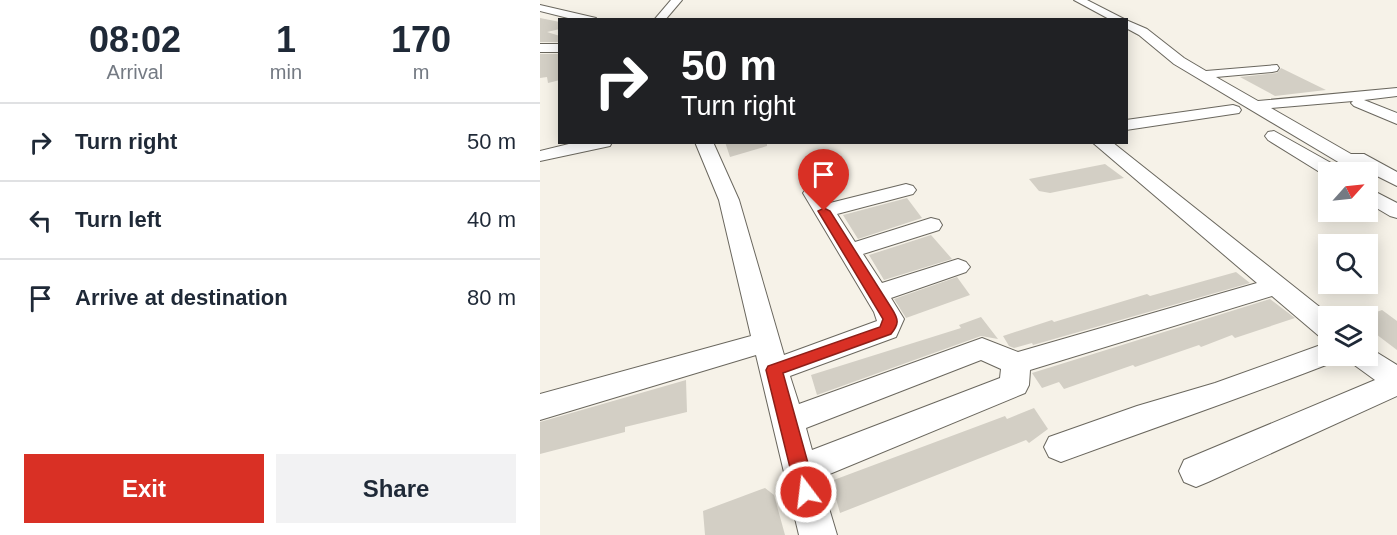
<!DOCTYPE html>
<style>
body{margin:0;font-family:Arial,sans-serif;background:#f2f2f3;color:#1f2937;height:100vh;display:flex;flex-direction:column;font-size:22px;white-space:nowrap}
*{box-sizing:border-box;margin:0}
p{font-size:20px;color:#747a83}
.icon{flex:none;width:33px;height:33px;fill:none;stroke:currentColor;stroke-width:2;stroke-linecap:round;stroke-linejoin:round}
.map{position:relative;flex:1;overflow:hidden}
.details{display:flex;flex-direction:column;background:#fff;width:540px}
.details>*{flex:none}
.top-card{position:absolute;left:18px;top:18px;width:570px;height:126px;border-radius:0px;box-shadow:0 3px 15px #0003;background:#202124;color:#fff;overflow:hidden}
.needle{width:39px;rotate:63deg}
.controls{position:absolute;left:778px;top:162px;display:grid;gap:12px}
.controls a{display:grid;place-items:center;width:60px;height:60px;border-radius:0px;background:#fff;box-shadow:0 3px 15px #0003;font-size:30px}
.pin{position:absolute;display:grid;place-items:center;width:51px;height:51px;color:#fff;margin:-62px -26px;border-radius:50% 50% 50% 0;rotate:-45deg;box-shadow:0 0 6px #0007}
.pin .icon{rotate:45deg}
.me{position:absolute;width:66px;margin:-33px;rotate:345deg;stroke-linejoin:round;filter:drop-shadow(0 0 4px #0008)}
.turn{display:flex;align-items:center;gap:21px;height:126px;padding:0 24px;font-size:27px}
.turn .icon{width:78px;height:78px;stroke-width:2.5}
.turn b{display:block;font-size:42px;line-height:51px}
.eta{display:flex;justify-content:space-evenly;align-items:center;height:102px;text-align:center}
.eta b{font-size:36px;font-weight:700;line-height:42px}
.primary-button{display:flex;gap:12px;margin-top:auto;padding:12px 24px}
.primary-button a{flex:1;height:69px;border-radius:0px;background:#d93025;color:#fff;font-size:24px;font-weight:700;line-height:69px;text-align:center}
.primary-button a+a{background:#f2f2f3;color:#1f2937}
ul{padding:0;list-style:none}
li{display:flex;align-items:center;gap:18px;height:78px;padding:0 24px;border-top:2px solid #e0e1e3}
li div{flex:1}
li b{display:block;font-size:22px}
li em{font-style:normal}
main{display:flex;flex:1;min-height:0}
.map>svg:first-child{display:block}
.building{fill:#d3cfc5}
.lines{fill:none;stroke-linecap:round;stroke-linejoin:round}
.minor-casing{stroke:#6a675e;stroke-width:2}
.minor{fill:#fff;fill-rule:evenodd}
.route{fill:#d93025;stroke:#8d1f18;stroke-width:1.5}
</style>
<main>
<section class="details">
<div class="eta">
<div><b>08:02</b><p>Arrival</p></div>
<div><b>1</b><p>min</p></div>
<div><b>170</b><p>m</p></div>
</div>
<ul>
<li><svg class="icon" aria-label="right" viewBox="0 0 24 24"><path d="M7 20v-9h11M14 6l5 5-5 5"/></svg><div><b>Turn right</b></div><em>50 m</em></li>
<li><svg class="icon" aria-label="left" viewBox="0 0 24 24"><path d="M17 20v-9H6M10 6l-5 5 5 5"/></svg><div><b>Turn left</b></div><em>40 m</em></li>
<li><svg class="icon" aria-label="arrive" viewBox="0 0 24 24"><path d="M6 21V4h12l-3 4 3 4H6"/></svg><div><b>Arrive at destination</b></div><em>80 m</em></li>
</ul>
<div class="primary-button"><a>Exit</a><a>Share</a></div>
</section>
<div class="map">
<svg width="857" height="535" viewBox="0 0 857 535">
<rect width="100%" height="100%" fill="#f6f2e8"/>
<g class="building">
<path d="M0,18l20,4v7l-13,3 13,4v6h-20z"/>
<path d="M0,54h20v26l-12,3 -1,-6 -7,1z"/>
<path d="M741,68l45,22 -51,6 -35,-19 37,-4z"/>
<path d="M185,142h42v4l-37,11z"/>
<path d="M565,164l19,14 -74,15 -11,-2 -10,-12z"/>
<path d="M367,198l15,20 -64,21 -15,-24z"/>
<path d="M391,235l21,24 -68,21 -15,-25z"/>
<path d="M696,272l14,11 -217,62 -1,-2 -18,5 -5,-2 -6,-10 49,-16 2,2 93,-28 3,2z"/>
<path d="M417,277l13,18 -64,23 -12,-19z"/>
<path d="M730,299l25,19 -60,20 -3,-3 -31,12 -2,-2 -64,22 -2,-2 -69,24 -5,-7 -17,6 -10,-15z"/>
<path d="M842,310l15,11v29l-29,-22v-13z"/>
<path d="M441,317l17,22 -17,-3 -164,59 -6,-20 150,-47 -2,-3z"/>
<path d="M146,380l1,32 -62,15v5l-85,22v-32z"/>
<path d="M494,408l14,21 -19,14 -3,-3 -186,73 -9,-32 174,-65 2,3z"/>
<path d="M225,488l9,7 11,40h-80l-2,-24z"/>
</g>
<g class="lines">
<defs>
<g id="minor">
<path d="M131,0h11l-17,20h-11z"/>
<path d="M534,0h13l39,20h-15z"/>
<path d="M0,5l56,13 1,2h-21l-36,-9z"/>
<path d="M586,20l21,9 37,29 22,13 71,-6 2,3 -2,3 -5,1 -56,5 42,24 139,-13v8l-33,4 33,13v11l-43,-18 -3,-3 2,-2 -82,7 80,46h13l33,18v14l-22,-11 -7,3v-6h-13l-181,-108 -35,-29 -13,-7z"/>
<rect x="0" y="44" width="20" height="8"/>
<path d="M693,105l6,2 2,3 -2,3 -113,17v-10z"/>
<path d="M734,131l66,37 3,4h-14v5l-3,-1 -58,-36 -3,-4 3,-4z"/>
<path d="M37,142h35l-2,4 -70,15v-10z"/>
<path d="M155,142h18l26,58 45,155 93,-34 -3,-9 -71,-119 3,-4h14l10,14 76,-19 7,2 3,4 -3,4 -76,20 18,28 76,-24 8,2 3,5 -3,5 -76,24 19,29 76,-24 8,3 4,5 -4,5 -75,26 13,21 -8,18 -106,39 9,28 183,-66 36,14 239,-69 -165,-141h20l219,174h-2v23l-10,-3 -47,-40 -242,74 -1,15 -4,8 -205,85 17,57h-38l-43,-180 -216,65v-26l211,-58 -32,-136zM441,360l20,9 -1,9 -188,72 -6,-22z"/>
<path d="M828,188l29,15v15l-7,-2 -22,-13z"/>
<path d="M789,342v14h13l-3,4c-92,36 -185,68 -278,102l-12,-5 -5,-10 5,-10 88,-31 78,-23z"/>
<path d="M828,347l29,18v31l-189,86 -12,5 -12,-5 -5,-11 5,-11 191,-80 -22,-16 -4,-8h19z"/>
</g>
</defs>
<use href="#minor" class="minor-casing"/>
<use href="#minor" class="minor"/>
</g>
<path class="route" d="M284,208l6,3 62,98c7,11 7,15 -1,25l-108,39 33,119 -3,7 -7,2 -7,-2 -3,-7 -30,-122 2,-4 112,-39 3,-8 -65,-108z"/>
</svg>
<div class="controls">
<a><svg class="needle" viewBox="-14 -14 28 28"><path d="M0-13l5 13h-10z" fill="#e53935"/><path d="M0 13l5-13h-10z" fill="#747a83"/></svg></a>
<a><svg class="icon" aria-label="search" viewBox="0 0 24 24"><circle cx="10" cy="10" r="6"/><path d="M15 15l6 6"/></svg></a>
<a><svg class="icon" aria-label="layers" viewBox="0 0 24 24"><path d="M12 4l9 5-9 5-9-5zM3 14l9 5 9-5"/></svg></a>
</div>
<div class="pin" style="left:284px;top:211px;background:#d93025"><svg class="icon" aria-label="arrive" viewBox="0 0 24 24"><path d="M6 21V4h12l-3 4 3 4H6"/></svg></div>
<svg class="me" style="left:266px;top:492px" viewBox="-20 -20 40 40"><circle r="17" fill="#d93025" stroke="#fff" stroke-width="3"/><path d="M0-11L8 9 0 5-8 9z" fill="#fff"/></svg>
<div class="top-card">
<div class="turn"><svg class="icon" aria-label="right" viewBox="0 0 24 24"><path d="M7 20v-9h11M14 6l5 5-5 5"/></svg><div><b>50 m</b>Turn right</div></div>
</div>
</div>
</main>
